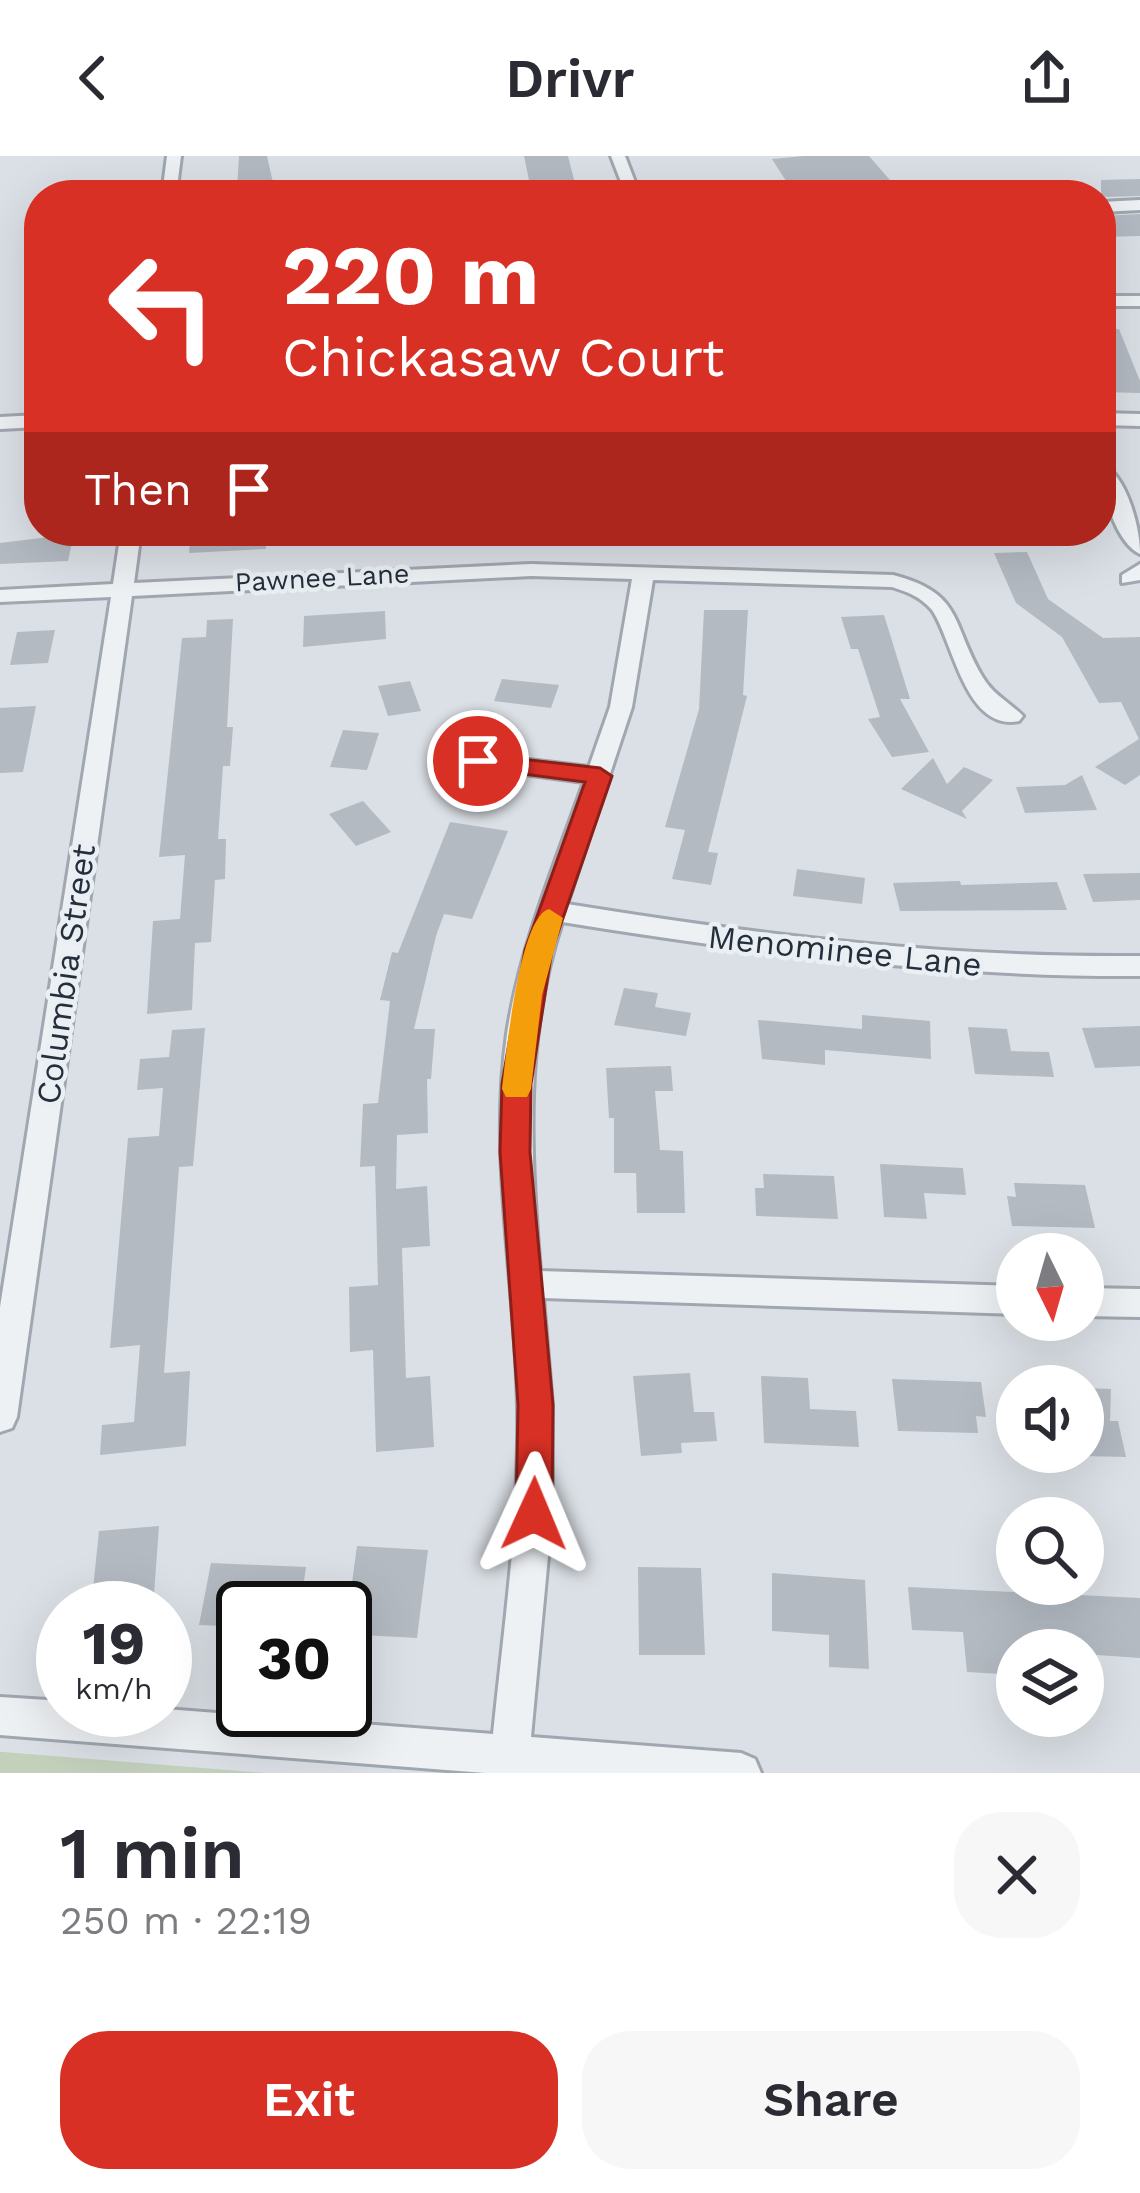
<!DOCTYPE html>
<meta charset="utf-8">
<style>
body{margin:0;font-family:"Work Sans",sans-serif;background:#f7f7f7;color:#2b2b33;height:100vh;display:flex;flex-direction:column;font-size:45px;white-space:nowrap}
*{box-sizing:border-box;margin:0}
p{font-size:39px;color:#7c7c81}
.icon{flex:none;width:66px;height:66px;fill:none;stroke:currentColor;stroke-width:2;stroke-linecap:round;stroke-linejoin:round}
.map{position:relative;height:1617px;overflow:hidden}
.details{display:flex;flex-direction:column;background:#fff;flex:1}
.details>*{flex:none}
.guide{position:absolute;left:24px;top:24px;width:1092px;height:366px;border-radius:48px;box-shadow:0 12px 48px #0002;background:#d93025;color:#fff;overflow:hidden}
.needle{width:78px;rotate:175deg}
.fabs{position:absolute;left:996px;top:1077px;display:grid;gap:24px}
.fabs a{display:grid;place-items:center;width:108px;height:108px;border-radius:50%;background:#fff;box-shadow:0 12px 48px #0002;font-size:60px}
.speed{position:absolute;left:36px;top:1425px;display:flex;gap:24px;font-size:60px;font-weight:700;text-align:center}
.speed>*{display:grid;place-content:center;width:156px;height:156px;border-radius:50%;background:#fff;box-shadow:0 12px 48px #0002;line-height:1}
.speed small{font-size:30px;font-weight:400}
.speed .limit{border:6px solid #111;border-radius:18px;background:#fff;color:#111}
.pin{position:absolute;display:grid;place-items:center;width:102px;height:102px;color:#fff;margin:-51px;border:6px solid #fff;border-radius:50%;box-shadow:0 3px 12px #0007}
.me{position:absolute;width:132px;margin:-66px;rotate:1deg;stroke-linejoin:round;filter:drop-shadow(0 0 9px #0008)}
.turn{display:flex;align-items:center;gap:42px;height:252px;padding:0 60px;font-size:54px}
.turn .icon{width:156px;height:156px;stroke-width:2.5}
.turn b{display:block;font-size:84px;line-height:102px}
.then{display:flex;align-items:center;height:114px;padding:0 60px;background:#0003;gap:24px;font-size:45px}
.round{display:grid;place-items:center;flex:none;width:126px;height:126px;border-radius:48px;background:#f7f7f7}
.head{display:flex;align-items:center;justify-content:space-between;height:204px;padding:0 60px}
h1{font-size:72px;font-weight:600;line-height:90px}
.primary-button{display:flex;gap:24px;margin-top:auto;padding:24px 60px}
.primary-button a{flex:1;height:138px;border-radius:48px;background:#d93025;color:#fff;font-size:48px;font-weight:600;line-height:138px;text-align:center}
.primary-button a+a{background:#f7f7f7;color:#2b2b33}
header{display:flex;justify-content:space-between;align-items:center;height:156px;padding:0 60px;background:#fff;font-size:54px;font-weight:600}
.map>svg:first-child{display:block}
.green{fill:#c3d0bc}
.building{fill:#b3bac2}
.lines{fill:none;stroke-linecap:round;stroke-linejoin:round}
.street-casing{stroke:#a1a7b0;stroke-width:6}
.street{fill:#eef1f4;fill-rule:evenodd}
.route{fill:#d93025;stroke:#8d1f18;stroke-width:3}
.slow{fill:#f59e0b}
.labels{text-anchor:middle;stroke-width:9;stroke-linejoin:round;paint-order:stroke}
.far-street-label{font-size:27px;fill:#252f3c;stroke:#eaeff4}
.street-label{font-size:33px;fill:#252f3c;stroke:#eaeff4}
</style>
<header><svg class="icon" aria-label="back" viewBox="0 0 24 24"><path d="M15 5l-7 7 7 7"/></svg>Drivr<svg class="icon" aria-label="share" viewBox="0 0 24 24"><path d="M12 15V3M7 8l5-5 5 5M5 13v7h14v-7"/></svg></header>
<div class="map">
<svg width="1140" height="1617" viewBox="0 0 1140 1617">
<rect width="100%" height="100%" fill="#dbe0e6"/>
<path class="green" d="M0,1596h3l263,21h-266z"/>
<g class="building">
<path d="M239,0h28l7,31 -37,1z"/>
<path d="M524,0h44l10,39h-46z"/>
<path d="M804,0h65l34,39h-108l-23,-36z"/>
<path d="M1140,23v17l-39,1v-17z"/>
<path d="M1140,58v22l-39,1v-21z"/>
<path d="M1119,173l21,52v12l-39,-1v-62z"/>
<path d="M191,375h74l1,18 -77,4z"/>
<path d="M74,378l-6,27 -68,3v-21z"/>
<path d="M1027,396l21,47 55,39 37,-1v138l-15,10 -30,-18 44,-28 -18,-37 -22,1 -37,-66 -46,-34 -22,-50z"/>
<path d="M704,454h44l-5,85 4,1 -39,156 10,1 -7,32 -39,-6 13,-49 -20,-3 34,-118z"/>
<path d="M385,455l1,28 -83,8 1,-31z"/>
<path d="M884,459l26,84h-10l29,53 -37,5 -24,-38 12,-2 -22,-68h-7l-10,-32z"/>
<path d="M233,463l-6,108h6l-3,39h-7l-5,73h8l-1,40 -10,1 -4,62 -16,1 -3,67 -45,4 6,-93 27,-2 5,-64 -26,2 23,-219 24,-1 1,-17z"/>
<path d="M55,474l-7,33 -38,2 7,-33z"/>
<path d="M502,523l57,6 -8,23 -57,-7z"/>
<path d="M410,525l11,30 -33,5 -10,-30z"/>
<path d="M36,550l-13,66 -23,1v-65z"/>
<path d="M343,574l36,3 -12,37 -37,-3z"/>
<path d="M933,602l14,26 17,-17 29,13 -31,31 5,8 -66,-30z"/>
<path d="M1082,619l15,35 -72,3 -9,-26 49,-2z"/>
<path d="M363,645l28,31 -35,14 -27,-32z"/>
<path d="M450,666l58,9 -36,88 -28,-5 -8,22 -22,93h21l-4,50h-4l1,54 -31,2 -1,54 31,-3 3,60 -28,2 4,130 24,-2 4,71 -58,5 -3,-102 -23,2 -1,-65 29,-2 -3,-119 -15,1 3,-63 15,-1 12,-102 -10,-1 12,-48 6,1z"/>
<path d="M797,713l68,9 -3,26 -69,-8z"/>
<path d="M1140,717v27l-47,2 -10,-28z"/>
<path d="M960,725l1,4 96,-3 10,28 -167,1 -7,-28z"/>
<path d="M624,832l34,5 -3,14 36,6 -5,23 -72,-11z"/>
<path d="M862,859l68,6 1,38 -106,-9v15l-63,-6 -4,-39 104,9z"/>
<path d="M1140,870v40l-45,2 -13,-40z"/>
<path d="M968,871l39,2 4,22 38,1 5,25 -79,-3z"/>
<path d="M205,872l-12,138 -14,1 -15,206 26,-2 -4,75 -86,9 2,-30 32,-3 6,-77 -30,3 18,-210 31,-2 4,-48 -26,2 3,-31 29,-2 3,-27z"/>
<path d="M671,910l2,25h-18l5,59 23,1 2,62h-48l-1,-40h-22v-55h-5l-3,-50z"/>
<path d="M880,1008l83,4 3,27 -42,-2 3,26 -43,-2z"/>
<path d="M763,1018l71,2 4,43 -82,-3 -1,-28h9z"/>
<path d="M1014,1027l71,2 10,43 -83,-2 -5,-30 9,1z"/>
<path d="M690,1217l4,39h20l3,29 -36,2 1,10 -41,3 -8,-80z"/>
<path d="M761,1220l47,2 2,31 46,2 3,36 -95,-4z"/>
<path d="M892,1223l89,3 5,35 -10,-1 2,17 -80,-2z"/>
<path d="M1083,1232l28,1 -1,32h8l8,36 -43,-1z"/>
<path d="M159,1370l-6,82h-62l8,-77z"/>
<path d="M357,1390l71,4 -11,88 -72,-4z"/>
<path d="M211,1407l95,4 -6,41h-57v19l-44,-2z"/>
<path d="M638,1411l63,1 4,87h-66z"/>
<path d="M772,1417l93,7 4,89 -40,-2v-32l-57,-4z"/>
<path d="M908,1431l232,11v60l-57,-4v-4h-66v25l-50,-3 -4,-40 -51,-2z"/>
</g>
<g class="lines">
<defs>
<g id="street">
<path d="M167,0h14l-5,39h-14z"/>
<path d="M611,0h14l15,39h-14z"/>
<path d="M1140,44v10l-39,2v-10z"/>
<rect x="1101" y="140" width="39" height="10"/>
<path d="M1101,257l39,1v12l-39,-1z"/>
<path d="M39,259v12l-39,2v-12z"/>
<path d="M1101,307c26,13 39,64 39,91 -25,-12 -39,-64 -39,-91z"/>
<path d="M121,375h20l-7,52 397,-19 362,11c70,18 58,48 89,101 10,18 27,26 41,40l-4,5c-54,11 -66,-81 -87,-111 -11,-13 -24,-18 -40,-23l-239,-7 -21,127 -65,197c191,31 380,54 573,52v20c-195,1 -386,-23 -578,-54 -38,114 -32,231 -22,349l477,15v28l-474,-16 9,107v109l-21,223 210,16 14,6 6,14h-276l-485,-38v-38l63,4v9l102,-1 328,25c11,-109 27,-217 25,-327 -2,-124 -29,-248 -11,-373 13,-87 48,-170 77,-252l-106,-14 -12,-7 12,-7 111,13 21,-60 22,-128 -101,-3 -399,20 -115,821 -5,11 -12,4v-125l111,-710 -111,5v-12l113,-6z"/>
<path d="M1140,408v16l-18,3v-8z"/>
<path d="M1083,1132l57,1v28l-57,-1z"/>
</g>
</defs>
<use href="#street" class="street-casing"/>
<use href="#street" class="street"/>
</g>
<path class="route" d="M478,598l122,14 12,8 -60,174 -21,134 -1,68 23,253 -1,109 -6,12 -12,5 -13,-5 -5,-12 2,-109 -18,-253 2,-68 23,-134 60,-168 -115,-15 -4,-6z"/>
<path class="slow" d="M549,753l14,9 -21,77 -11,94 -4,8h-21l-4,-8c4,-33 17,-172 47,-180z"/>
<g class="labels">
<g class="far-street-label">
<text transform="translate(322 422) rotate(-3)" y="9">Pawnee Lane</text>
</g>
<g class="street-label">
<text transform="translate(845 794) rotate(6)" y="12">Menominee Lane</text>
<text transform="translate(65 818) rotate(-82)" y="12">Columbia Street</text>
</g>
</g>
</svg>
<div class="fabs">
<a><svg class="needle" viewBox="-14 -14 28 28"><path d="M0-13l5 13h-10z" fill="#e53935"/><path d="M0 13l5-13h-10z" fill="#7c7c81"/></svg></a>
<a><svg class="icon" aria-label="sound" viewBox="0 0 24 24"><path d="M4 9h4l5-4v14l-5-4H4zM17 9q2 3 0 6"/></svg></a>
<a><svg class="icon" aria-label="search" viewBox="0 0 24 24"><circle cx="10" cy="10" r="6"/><path d="M15 15l6 6"/></svg></a>
<a><svg class="icon" aria-label="layers" viewBox="0 0 24 24"><path d="M12 4l9 5-9 5-9-5zM3 14l9 5 9-5"/></svg></a>
</div>
<div class="speed"><div>19<small>km/h</small></div><div class="limit">30</div></div>
<div class="pin" style="left:478px;top:605px;background:#d93025"><svg class="icon" aria-label="arrive" viewBox="0 0 24 24"><path d="M6 21V4h12l-3 4 3 4H6"/></svg></div>
<svg class="me" style="left:534px;top:1358px" viewBox="-20 -20 40 40"><path d="M0-17L14 15 0 8-14 15z" fill="#d93025" stroke="#fff" stroke-width="4"/></svg>
<div class="guide">
<div class="turn"><svg class="icon" aria-label="left" viewBox="0 0 24 24"><path d="M17 20v-9H6M10 6l-5 5 5 5"/></svg><div><b>220 m</b>Chickasaw Court</div></div>
<div class="then">Then<svg class="icon" aria-label="arrive" viewBox="0 0 24 24"><path d="M6 21V4h12l-3 4 3 4H6"/></svg></div>
</div>
</div>
<section class="details">
<div class="head"><div><h1>1 min</h1><p>250 m · 22:19</p></div><a class="round"><svg class="icon" aria-label="close" viewBox="0 0 24 24"><path d="M6 6l12 12M18 6L6 18"/></svg></a></div>
<div class="primary-button"><a>Exit</a><a>Share</a></div>
</section>
